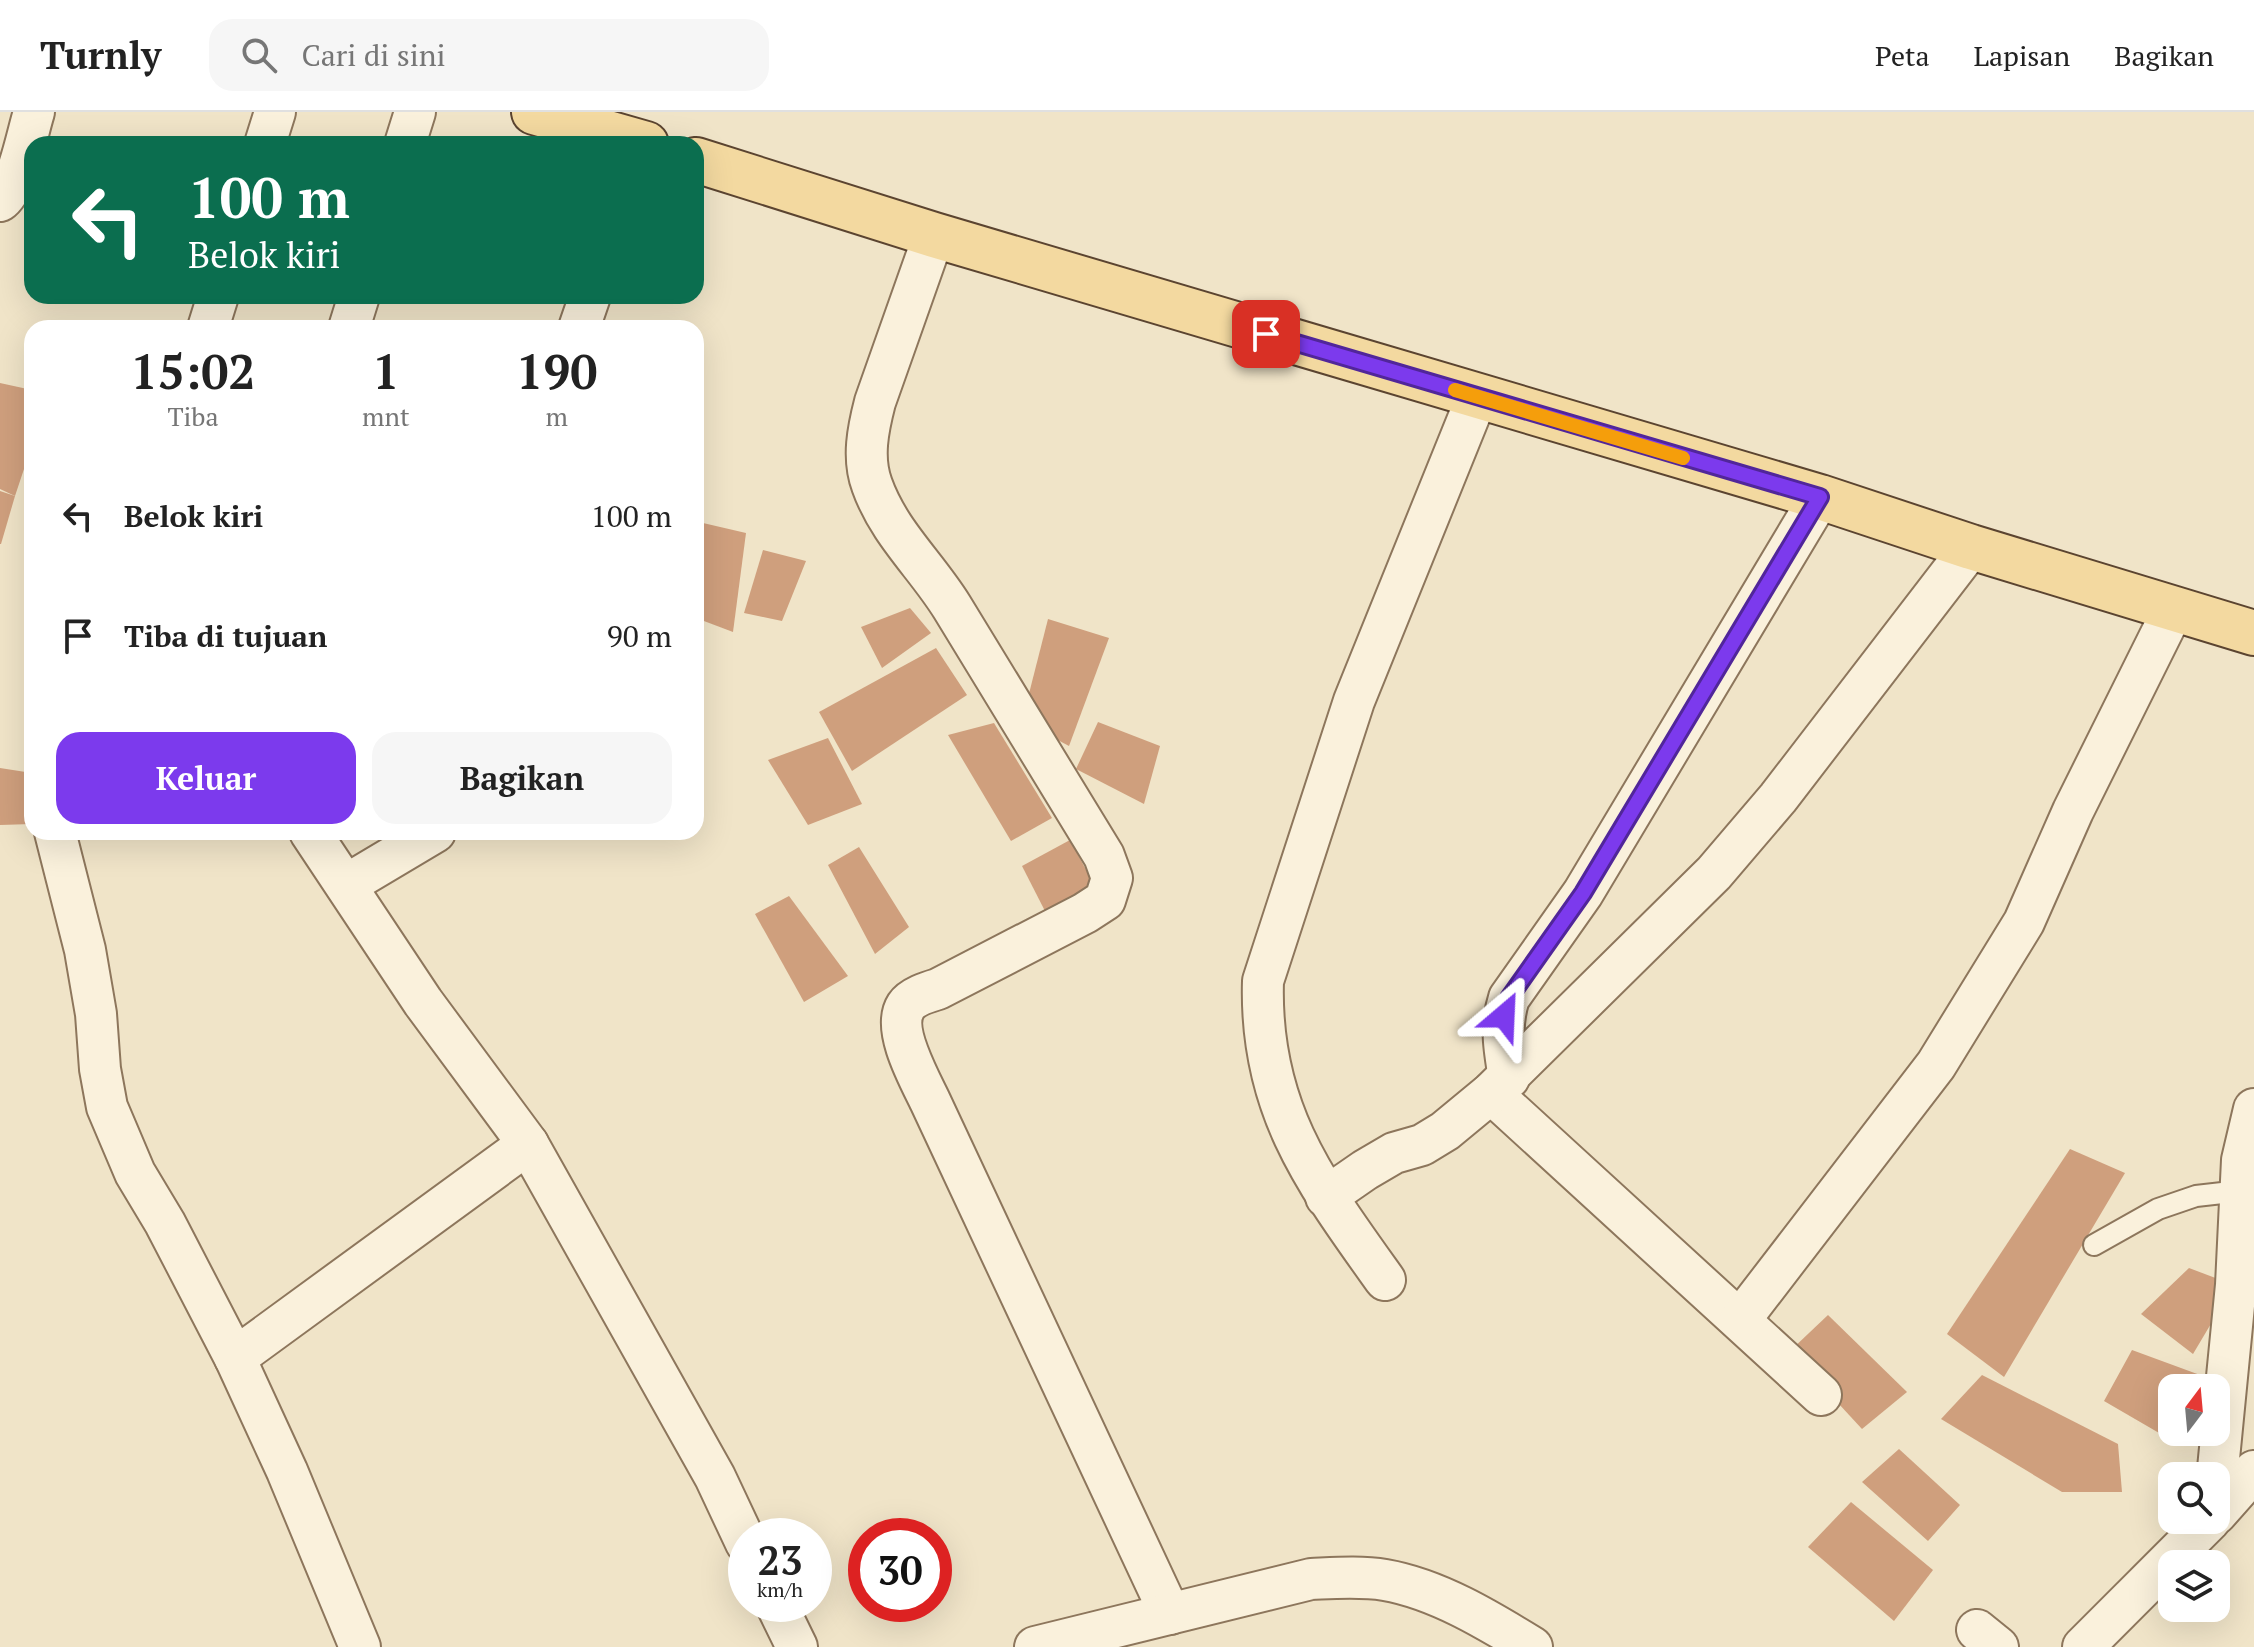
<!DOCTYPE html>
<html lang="id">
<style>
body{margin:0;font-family:"PT Serif",serif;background:#f6f6f6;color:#222;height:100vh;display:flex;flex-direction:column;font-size:30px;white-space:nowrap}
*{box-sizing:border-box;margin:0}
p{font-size:26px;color:#767676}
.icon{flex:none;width:44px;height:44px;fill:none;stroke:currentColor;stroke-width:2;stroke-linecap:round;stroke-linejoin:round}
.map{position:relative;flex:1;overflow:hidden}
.panel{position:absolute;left:24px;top:208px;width:680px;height:520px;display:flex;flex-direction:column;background:#fff;border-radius:24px;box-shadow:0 8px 32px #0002}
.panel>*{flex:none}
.hud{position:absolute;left:24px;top:24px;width:680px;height:168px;border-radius:24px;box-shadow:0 8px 32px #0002;background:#0b6e4f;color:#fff;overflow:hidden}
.needle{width:52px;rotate:16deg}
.tools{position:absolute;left:2158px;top:1262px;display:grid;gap:16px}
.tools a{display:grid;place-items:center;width:72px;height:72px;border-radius:16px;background:#fff;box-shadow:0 8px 32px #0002;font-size:40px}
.speed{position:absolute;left:728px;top:1406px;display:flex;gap:16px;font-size:40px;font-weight:700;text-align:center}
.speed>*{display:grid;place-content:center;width:104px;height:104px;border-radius:50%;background:#fff;box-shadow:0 8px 32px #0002;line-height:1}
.speed small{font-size:20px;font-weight:400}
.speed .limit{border:12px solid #d22;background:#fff;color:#111}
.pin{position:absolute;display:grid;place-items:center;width:68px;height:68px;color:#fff;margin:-34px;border-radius:16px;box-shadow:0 4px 12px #0006}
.me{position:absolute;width:88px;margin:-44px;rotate:26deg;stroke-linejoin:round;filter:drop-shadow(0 0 6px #0008)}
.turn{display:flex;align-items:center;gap:28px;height:168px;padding:0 32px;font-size:36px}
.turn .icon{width:104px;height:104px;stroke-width:2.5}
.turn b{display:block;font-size:56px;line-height:68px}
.eta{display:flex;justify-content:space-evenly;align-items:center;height:136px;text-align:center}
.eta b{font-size:48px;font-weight:600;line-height:56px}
.button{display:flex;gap:16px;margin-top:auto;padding:16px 32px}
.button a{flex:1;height:92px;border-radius:24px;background:#7c3aed;color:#fff;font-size:32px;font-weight:600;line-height:92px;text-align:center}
.button a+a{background:#f6f6f6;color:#222}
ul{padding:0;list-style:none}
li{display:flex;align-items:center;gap:24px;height:120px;padding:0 32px}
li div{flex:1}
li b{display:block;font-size:30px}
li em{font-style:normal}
header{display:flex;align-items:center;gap:48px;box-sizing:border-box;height:112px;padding:0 40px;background:#fff;border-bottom:2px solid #e0e0e0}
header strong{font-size:38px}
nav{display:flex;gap:44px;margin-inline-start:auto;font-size:28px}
.search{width:560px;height:72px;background:#f6f6f6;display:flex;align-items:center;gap:20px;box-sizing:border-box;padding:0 28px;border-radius:24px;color:#767676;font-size:30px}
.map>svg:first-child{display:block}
.building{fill:#cf9f7d}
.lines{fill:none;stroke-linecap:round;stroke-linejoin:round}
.lane-casing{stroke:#8d765c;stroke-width:24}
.street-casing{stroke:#8d765c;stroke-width:44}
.primary-casing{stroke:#5b4430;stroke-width:48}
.lane{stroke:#faf1dc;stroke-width:20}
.street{stroke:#faf1dc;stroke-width:40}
.primary{stroke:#f3d9a0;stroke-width:44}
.route-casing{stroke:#51269a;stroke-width:20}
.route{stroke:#7c3aed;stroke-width:14}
.slow{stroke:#f59e0b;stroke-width:14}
</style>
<header>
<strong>Turnly</strong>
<div class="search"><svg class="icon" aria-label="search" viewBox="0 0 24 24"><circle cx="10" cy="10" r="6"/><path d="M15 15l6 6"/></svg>Cari di sini</div>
<nav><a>Peta</a><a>Lapisan</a><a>Bagikan</a></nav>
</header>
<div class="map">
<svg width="2254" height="1535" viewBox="0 0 2254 1535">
<rect width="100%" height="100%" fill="#f0e4c8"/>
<g class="building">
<path d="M0,271l32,7v55l-17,51 -15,-7z"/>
<path d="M0,379l15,5 -14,48h-1z"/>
<path d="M703,411l43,10 -13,99 -37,-14v-77z"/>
<path d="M763,438l43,11 -24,60 -38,-8z"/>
<path d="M910,496l21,25 -49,35 -21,-41z"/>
<path d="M1048,507l61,19 -40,108 -47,-25z"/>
<path d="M936,536l31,47 -115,76 -33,-59z"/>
<path d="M1098,610l62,24 -16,58 -68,-35z"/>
<path d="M994,611l58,95 -41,23 -63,-106z"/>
<path d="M828,626l34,66 -54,21 -40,-65z"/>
<path d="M0,656l32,5v51l-32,1z"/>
<path d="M1070,728l28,52 -51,23 -25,-49z"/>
<path d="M859,735l50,80 -34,27 -47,-89z"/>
<path d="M789,784l59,80 -44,26 -49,-88z"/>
<path d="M2070,1037l55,24 -121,204 -57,-43z"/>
<path d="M2189,1156l45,17 -41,69 -52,-40z"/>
<path d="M1828,1203l79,77 -45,37 -72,-78z"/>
<path d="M2132,1238l68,25 -7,13h-21v38l-6,11 -62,-36z"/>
<path d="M1982,1263l136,69 4,48h-60l-121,-73z"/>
<path d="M1899,1337l61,56 -32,36 -66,-59z"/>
<path d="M1851,1390l82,68 -39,51 -86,-74z"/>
</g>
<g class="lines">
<defs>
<path id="lane" d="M2094,1133l64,-36 38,-13 44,-5"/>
<g id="street">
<path d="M265,32l10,-32"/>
<path d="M405,32l10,-32"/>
<path d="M0,89c17,-11 27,-67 34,-89"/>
<path d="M934,123l-59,167c-7,27 -13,56 -3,83 17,48 54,80 80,122 50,83 101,166 152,249l8,22 -7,22 -20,13 -147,76c-10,3 -26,8 -32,17 -15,23 14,74 24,95l240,513"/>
<path d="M208,216l10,-32"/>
<path d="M349,216l10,-32"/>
<path d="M579,216l11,-32"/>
<path d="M55,720l30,118 11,64 4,55 7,38 28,66 30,50 70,135 293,-214"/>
<path d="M310,720l113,170 105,142 187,333 31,66"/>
<path d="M346,773l89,-53"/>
<path d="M1509,966c-5,-29 -9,-52 0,-80l74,-105 237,-396"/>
<path d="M1491,981l330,302"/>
<path d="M1326,1085l39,-27 29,-17 28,-8 23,-14 46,-38 223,-220 64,-75 193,-251"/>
<path d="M1385,1168c-70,-98 -126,-172 -122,-299l91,-280 123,-304"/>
<path d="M1740,1208l196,-255 88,-143 49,-111 101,-203"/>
<path d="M235,1246l52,113 73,176"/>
<path d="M2216,1377l20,-204 6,-125 12,-51"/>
<path d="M2216,1402l38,-43"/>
<path d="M776,1492l21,43"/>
<path d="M1977,1518l21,17"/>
<path d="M1035,1535l276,-68c24,-1 50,-3 74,1 52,9 103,40 147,67"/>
<path d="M2083,1535l127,-127"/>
</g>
<g id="primary">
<path d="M534,0l112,32"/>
<path d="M696,48l238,75 886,262 151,50 283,86"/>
</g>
</defs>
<use href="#lane" class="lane-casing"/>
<use href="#street" class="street-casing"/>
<use href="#primary" class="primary-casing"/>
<use href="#lane" class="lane"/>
<use href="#street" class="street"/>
<use href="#primary" class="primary"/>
</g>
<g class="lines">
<defs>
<path id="route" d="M1266,222l554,163 -237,396 -74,105 -5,18"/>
</defs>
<use href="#route" class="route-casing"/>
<use href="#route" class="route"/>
<path class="slow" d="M1455,278l228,68"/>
</g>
</svg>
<div class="tools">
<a><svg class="needle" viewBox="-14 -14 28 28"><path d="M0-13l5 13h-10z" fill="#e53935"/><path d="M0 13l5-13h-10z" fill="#767676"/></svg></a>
<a><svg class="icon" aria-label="search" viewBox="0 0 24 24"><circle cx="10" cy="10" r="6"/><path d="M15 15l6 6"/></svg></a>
<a><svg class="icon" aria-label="layers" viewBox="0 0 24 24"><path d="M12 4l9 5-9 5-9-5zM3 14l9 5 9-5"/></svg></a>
</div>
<div class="speed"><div>23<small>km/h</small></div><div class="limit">30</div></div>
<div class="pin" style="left:1266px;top:222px;background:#d93025"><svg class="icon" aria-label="arrive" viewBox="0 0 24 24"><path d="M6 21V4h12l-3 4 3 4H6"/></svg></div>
<svg class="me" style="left:1504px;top:904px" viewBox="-20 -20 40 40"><path d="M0-17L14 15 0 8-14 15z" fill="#7c3aed" stroke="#fff" stroke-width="4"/></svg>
<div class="hud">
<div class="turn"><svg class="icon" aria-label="left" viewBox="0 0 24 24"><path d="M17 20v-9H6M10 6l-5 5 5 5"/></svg><div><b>100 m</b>Belok kiri</div></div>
</div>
<section class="panel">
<div class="eta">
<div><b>15:02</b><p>Tiba</p></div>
<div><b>1</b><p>mnt</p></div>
<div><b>190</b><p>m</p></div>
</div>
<ul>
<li><svg class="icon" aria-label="left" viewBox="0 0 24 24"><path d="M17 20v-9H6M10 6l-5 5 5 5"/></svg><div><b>Belok kiri</b></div><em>100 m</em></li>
<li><svg class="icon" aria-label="arrive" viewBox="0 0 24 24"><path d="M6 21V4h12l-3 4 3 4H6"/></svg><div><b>Tiba di tujuan</b></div><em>90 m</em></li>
</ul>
<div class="button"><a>Keluar</a><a>Bagikan</a></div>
</section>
</div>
